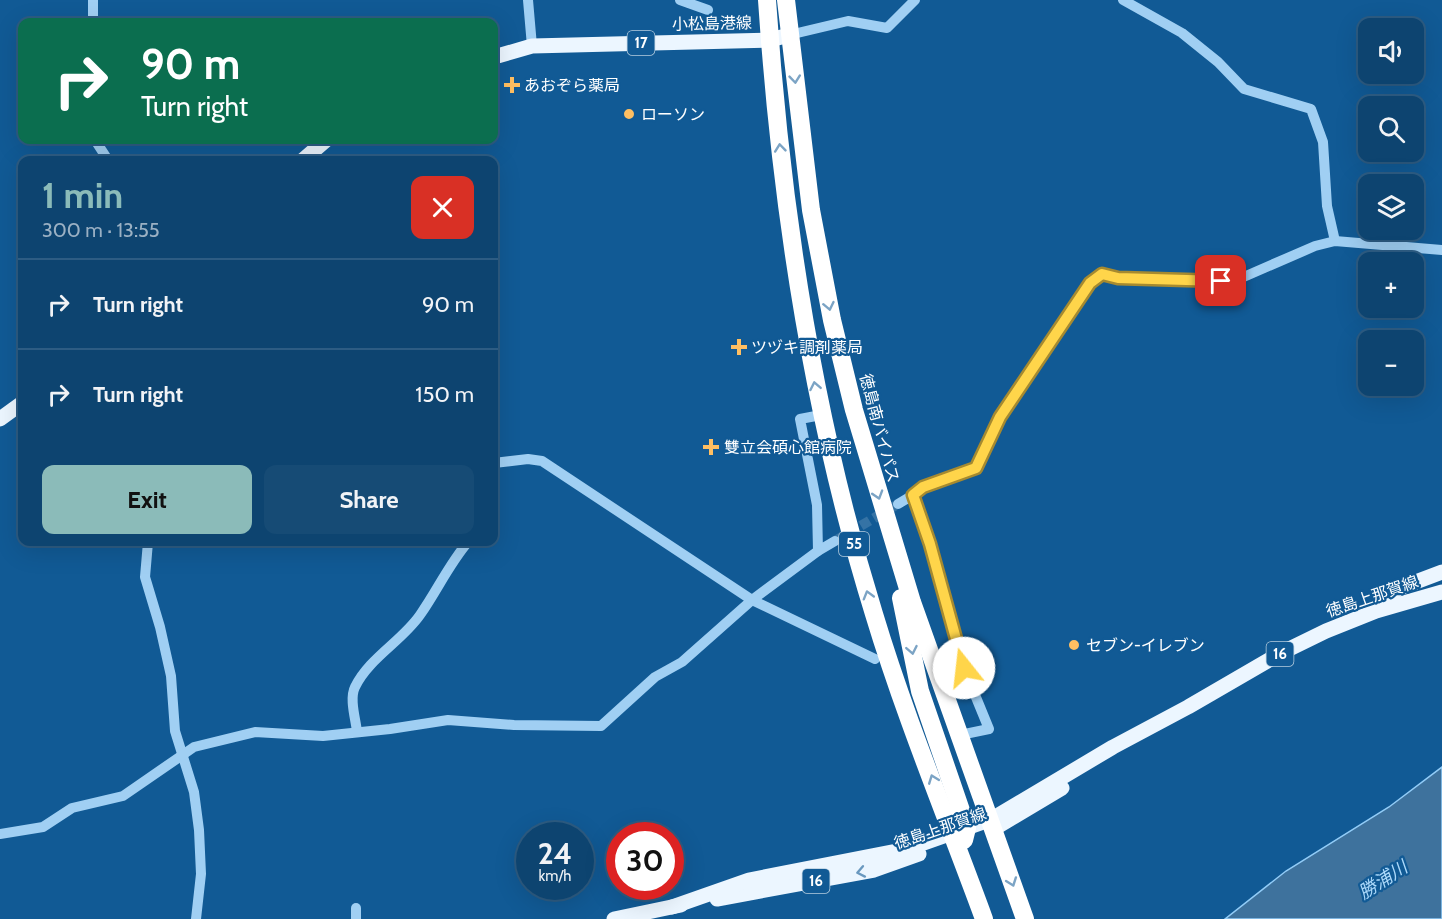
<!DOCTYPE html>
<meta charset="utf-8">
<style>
body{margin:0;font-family:Cabin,"Noto Sans JP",sans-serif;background:#164b75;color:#f1f3f6;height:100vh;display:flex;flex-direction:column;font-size:22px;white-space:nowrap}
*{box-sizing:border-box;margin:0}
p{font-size:20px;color:#9ab0c3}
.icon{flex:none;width:33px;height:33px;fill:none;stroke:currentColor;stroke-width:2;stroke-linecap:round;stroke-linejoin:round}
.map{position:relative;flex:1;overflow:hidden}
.sheet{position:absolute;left:18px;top:156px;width:480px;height:390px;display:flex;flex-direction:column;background:#0d4470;border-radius:12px;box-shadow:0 6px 24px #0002,0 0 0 2px #2d5c83}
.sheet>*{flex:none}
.banner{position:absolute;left:18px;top:18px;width:480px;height:126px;border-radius:12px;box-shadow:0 6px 24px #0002,0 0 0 2px #2d5c83;background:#0b6e4f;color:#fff;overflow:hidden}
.controls{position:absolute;left:1358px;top:18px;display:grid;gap:12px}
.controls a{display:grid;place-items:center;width:66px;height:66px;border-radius:12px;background:#0d4470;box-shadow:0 6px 24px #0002,0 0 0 2px #2d5c83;font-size:30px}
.speed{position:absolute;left:516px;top:822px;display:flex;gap:12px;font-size:30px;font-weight:700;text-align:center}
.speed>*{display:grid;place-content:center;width:78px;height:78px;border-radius:50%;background:#0d4470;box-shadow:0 6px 24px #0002,0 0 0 2px #2d5c83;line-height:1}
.speed small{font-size:15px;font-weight:400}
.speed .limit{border:9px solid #d22;background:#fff;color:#111}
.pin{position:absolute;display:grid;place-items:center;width:51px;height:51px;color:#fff;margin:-26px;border-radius:12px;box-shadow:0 3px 9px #0006}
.me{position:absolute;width:66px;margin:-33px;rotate:344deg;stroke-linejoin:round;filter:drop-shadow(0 0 4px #0008)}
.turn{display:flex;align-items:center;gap:21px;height:126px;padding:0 24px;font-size:27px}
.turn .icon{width:78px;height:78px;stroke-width:2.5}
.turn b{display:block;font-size:42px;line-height:51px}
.round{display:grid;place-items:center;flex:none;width:63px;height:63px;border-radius:12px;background:#164b75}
.summary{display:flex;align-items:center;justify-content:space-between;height:102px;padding:0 24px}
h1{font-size:36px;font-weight:700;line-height:45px;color:#8bbbb9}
.action{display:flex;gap:12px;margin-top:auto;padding:12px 24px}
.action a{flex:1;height:69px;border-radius:12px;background:#8bbbb9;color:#111;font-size:24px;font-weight:700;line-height:69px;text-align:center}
.action a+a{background:#164b75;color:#f1f3f6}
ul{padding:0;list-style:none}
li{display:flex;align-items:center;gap:18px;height:90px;padding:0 24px;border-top:2px solid #2d5c83}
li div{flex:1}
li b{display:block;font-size:22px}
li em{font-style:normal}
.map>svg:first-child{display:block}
.water{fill:#3e729d;stroke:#92ccf7;stroke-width:1.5}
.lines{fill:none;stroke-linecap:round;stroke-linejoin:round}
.minor-tunnel{stroke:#3573a5;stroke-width:10;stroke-dasharray:10 5;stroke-linecap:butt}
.minor{stroke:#a0cff3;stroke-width:10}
.major{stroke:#ecf6ff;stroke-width:15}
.highway{stroke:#fff;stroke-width:18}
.oneway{stroke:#7ca4c5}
.oneway2{stroke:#6998bf}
.route-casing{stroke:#a68a30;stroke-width:15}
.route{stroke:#ffd54a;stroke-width:10}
.poi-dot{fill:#ffbf62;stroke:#115a95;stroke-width:2}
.labels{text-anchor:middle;stroke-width:4.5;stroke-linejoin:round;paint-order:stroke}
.shield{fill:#115a95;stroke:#b8cedf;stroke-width:1.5}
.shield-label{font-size:15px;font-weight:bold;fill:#fff}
.street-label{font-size:16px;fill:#fff;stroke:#115a95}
.poi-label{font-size:16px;fill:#fff;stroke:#115a95;text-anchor:start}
.water-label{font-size:18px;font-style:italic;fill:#acd9fa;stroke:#115a95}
</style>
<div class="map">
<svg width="1442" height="919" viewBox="0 0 1442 919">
<rect width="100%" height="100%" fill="#115a95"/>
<path class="water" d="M1442,767v152h-217l61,-48 103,-64z"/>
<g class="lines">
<path class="minor-tunnel" d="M835,541l63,-37"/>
<g class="minor">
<path d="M93,0v22"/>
<path d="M528,0l4,46"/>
<path d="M680,0l28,10"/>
<path d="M1123,0l59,33 36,29 26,27 67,20 12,33 4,64 8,35"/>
<path d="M789,35l59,-14 39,7 28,-28"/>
<path d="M95,140l13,20"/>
<path d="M821,415l-21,4 17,86 1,46 17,-10"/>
<path d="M494,463l34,-4 14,2 210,139 123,59"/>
<path d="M913,495l10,-8 53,-19 24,-51 90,-134 12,-9 16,3 103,4 18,-2 76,-33 20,-5 107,9"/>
<path d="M898,504l15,-9 17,49 34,124 25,61 -29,6"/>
<path d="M148,542l-3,35 15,50 11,49 4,55 19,61 5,38 2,44 -5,45"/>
<path d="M357,732c-1,-12 -8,-33 -2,-45 14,-29 47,-46 65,-72 17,-24 29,-51 48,-73"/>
<path d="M0,834l43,-7 29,-19 51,-12 71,-49 61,-15 68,4 67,-7 58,-9 66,5 87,1 54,-49 27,-15 70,-62 66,-49"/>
<path d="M356,908v11"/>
</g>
<g class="major">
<path d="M494,57l38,-11 238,-6 19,-5"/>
<path d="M303,160l23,-20"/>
<path d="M0,419l22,-16"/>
<path d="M1377,610l20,-21 45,-17"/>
<path d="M995,828l67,-40"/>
<path d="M717,899l157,-29 45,-16"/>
<path d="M672,907l77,-27 158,-31 85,-30 121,-72 75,-40 93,-54 45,-22 50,-20 66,-19"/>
<path d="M614,919l67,-14"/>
</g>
<g class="highway">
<path d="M767,0c14,209 45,414 107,614 31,103 73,204 110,305"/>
<path d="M786,0l25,210 21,110 22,90 58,192 113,317"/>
<path d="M901,598l19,93 47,137 -3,12"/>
</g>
</g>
<defs><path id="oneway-chevron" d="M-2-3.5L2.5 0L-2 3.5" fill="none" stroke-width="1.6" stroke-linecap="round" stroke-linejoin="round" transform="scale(1.5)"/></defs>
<g class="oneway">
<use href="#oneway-chevron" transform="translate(795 79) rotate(84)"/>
<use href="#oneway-chevron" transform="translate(780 148) rotate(-96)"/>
<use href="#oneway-chevron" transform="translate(829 306) rotate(78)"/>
<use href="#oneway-chevron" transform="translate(815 386) rotate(-101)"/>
<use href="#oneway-chevron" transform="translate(878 495) rotate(73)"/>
<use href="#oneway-chevron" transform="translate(868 595) rotate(-106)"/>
<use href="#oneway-chevron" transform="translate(912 650) rotate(79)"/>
<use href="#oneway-chevron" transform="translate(933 779) rotate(-111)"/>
<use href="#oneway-chevron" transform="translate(1012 882) rotate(70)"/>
</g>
<use class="oneway2" href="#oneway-chevron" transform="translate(861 872) rotate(169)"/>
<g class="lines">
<defs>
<path id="route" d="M964,668l-34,-124 -17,-49 10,-8 53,-19 24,-51 90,-134 12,-9 16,4 103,3"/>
</defs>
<use href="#route" class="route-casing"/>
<use href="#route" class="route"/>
</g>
<g class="poi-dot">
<path d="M509 76h6v6h6v6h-6v6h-6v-6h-6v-6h6z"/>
<circle cx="629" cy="114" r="6"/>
<path d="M736 338h6v6h6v6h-6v6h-6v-6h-6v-6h6z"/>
<path d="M708 438h6v6h6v6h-6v6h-6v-6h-6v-6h6z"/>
<circle cx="1074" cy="645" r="6"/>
</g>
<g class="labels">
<g class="shield">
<rect x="627.5" y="31" width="27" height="24" rx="4.5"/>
<rect x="839" y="532" width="30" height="24" rx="4.5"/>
<rect x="1266.5" y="642" width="27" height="24" rx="4.5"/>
<rect x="802.5" y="869" width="27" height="24" rx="4.5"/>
</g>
<g class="shield-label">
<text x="641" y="48">17</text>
<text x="854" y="549">55</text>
<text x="1280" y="659">16</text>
<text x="816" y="886">16</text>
</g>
<g class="street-label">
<text transform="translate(712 23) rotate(-1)" y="6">小松島港線</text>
<text transform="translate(880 428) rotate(75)" y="6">徳島南バイパス</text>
<text transform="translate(1372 596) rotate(-19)" y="6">徳島上那賀線</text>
<text transform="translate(940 828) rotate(-19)" y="6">徳島上那賀線</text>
</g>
<g class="poi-label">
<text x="524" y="91">あおぞら薬局</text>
<text x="641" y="120">ローソン</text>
<text x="751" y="353">ツヅキ調剤薬局</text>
<text x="724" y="453">雙立会碩心館病院</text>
<text x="1086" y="651">セブン-イレブン</text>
</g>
<g class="water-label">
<text transform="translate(1383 880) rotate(-33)" y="6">勝浦川</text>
</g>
</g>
</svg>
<div class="controls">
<a><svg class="icon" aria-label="sound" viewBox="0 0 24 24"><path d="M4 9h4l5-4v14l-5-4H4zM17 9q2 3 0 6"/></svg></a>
<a><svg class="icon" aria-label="search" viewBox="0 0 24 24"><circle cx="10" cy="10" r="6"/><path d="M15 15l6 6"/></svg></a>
<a><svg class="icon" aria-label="layers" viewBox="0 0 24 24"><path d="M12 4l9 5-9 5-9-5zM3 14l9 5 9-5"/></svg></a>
<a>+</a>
<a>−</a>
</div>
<div class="speed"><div>24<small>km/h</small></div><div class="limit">30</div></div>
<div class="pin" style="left:1221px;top:281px;background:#d93025"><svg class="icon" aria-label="arrive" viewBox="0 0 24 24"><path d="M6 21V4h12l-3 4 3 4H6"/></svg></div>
<svg class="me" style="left:964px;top:668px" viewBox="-20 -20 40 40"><circle r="19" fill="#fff"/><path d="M0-13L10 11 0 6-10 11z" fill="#ffd54a"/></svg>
<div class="banner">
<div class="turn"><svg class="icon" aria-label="right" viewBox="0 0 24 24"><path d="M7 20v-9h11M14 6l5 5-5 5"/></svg><div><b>90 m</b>Turn right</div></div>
</div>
<section class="sheet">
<div class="summary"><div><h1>1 min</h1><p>300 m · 13:55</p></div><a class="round" style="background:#d93025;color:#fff"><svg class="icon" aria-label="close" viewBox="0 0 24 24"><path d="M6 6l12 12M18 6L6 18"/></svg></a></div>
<ul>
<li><svg class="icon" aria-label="right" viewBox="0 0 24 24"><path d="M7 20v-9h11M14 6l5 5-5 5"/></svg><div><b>Turn right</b></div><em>90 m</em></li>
<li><svg class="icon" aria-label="right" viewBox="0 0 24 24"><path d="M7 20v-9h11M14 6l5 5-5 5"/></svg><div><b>Turn right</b></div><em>150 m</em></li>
</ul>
<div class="action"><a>Exit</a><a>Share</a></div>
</section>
</div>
